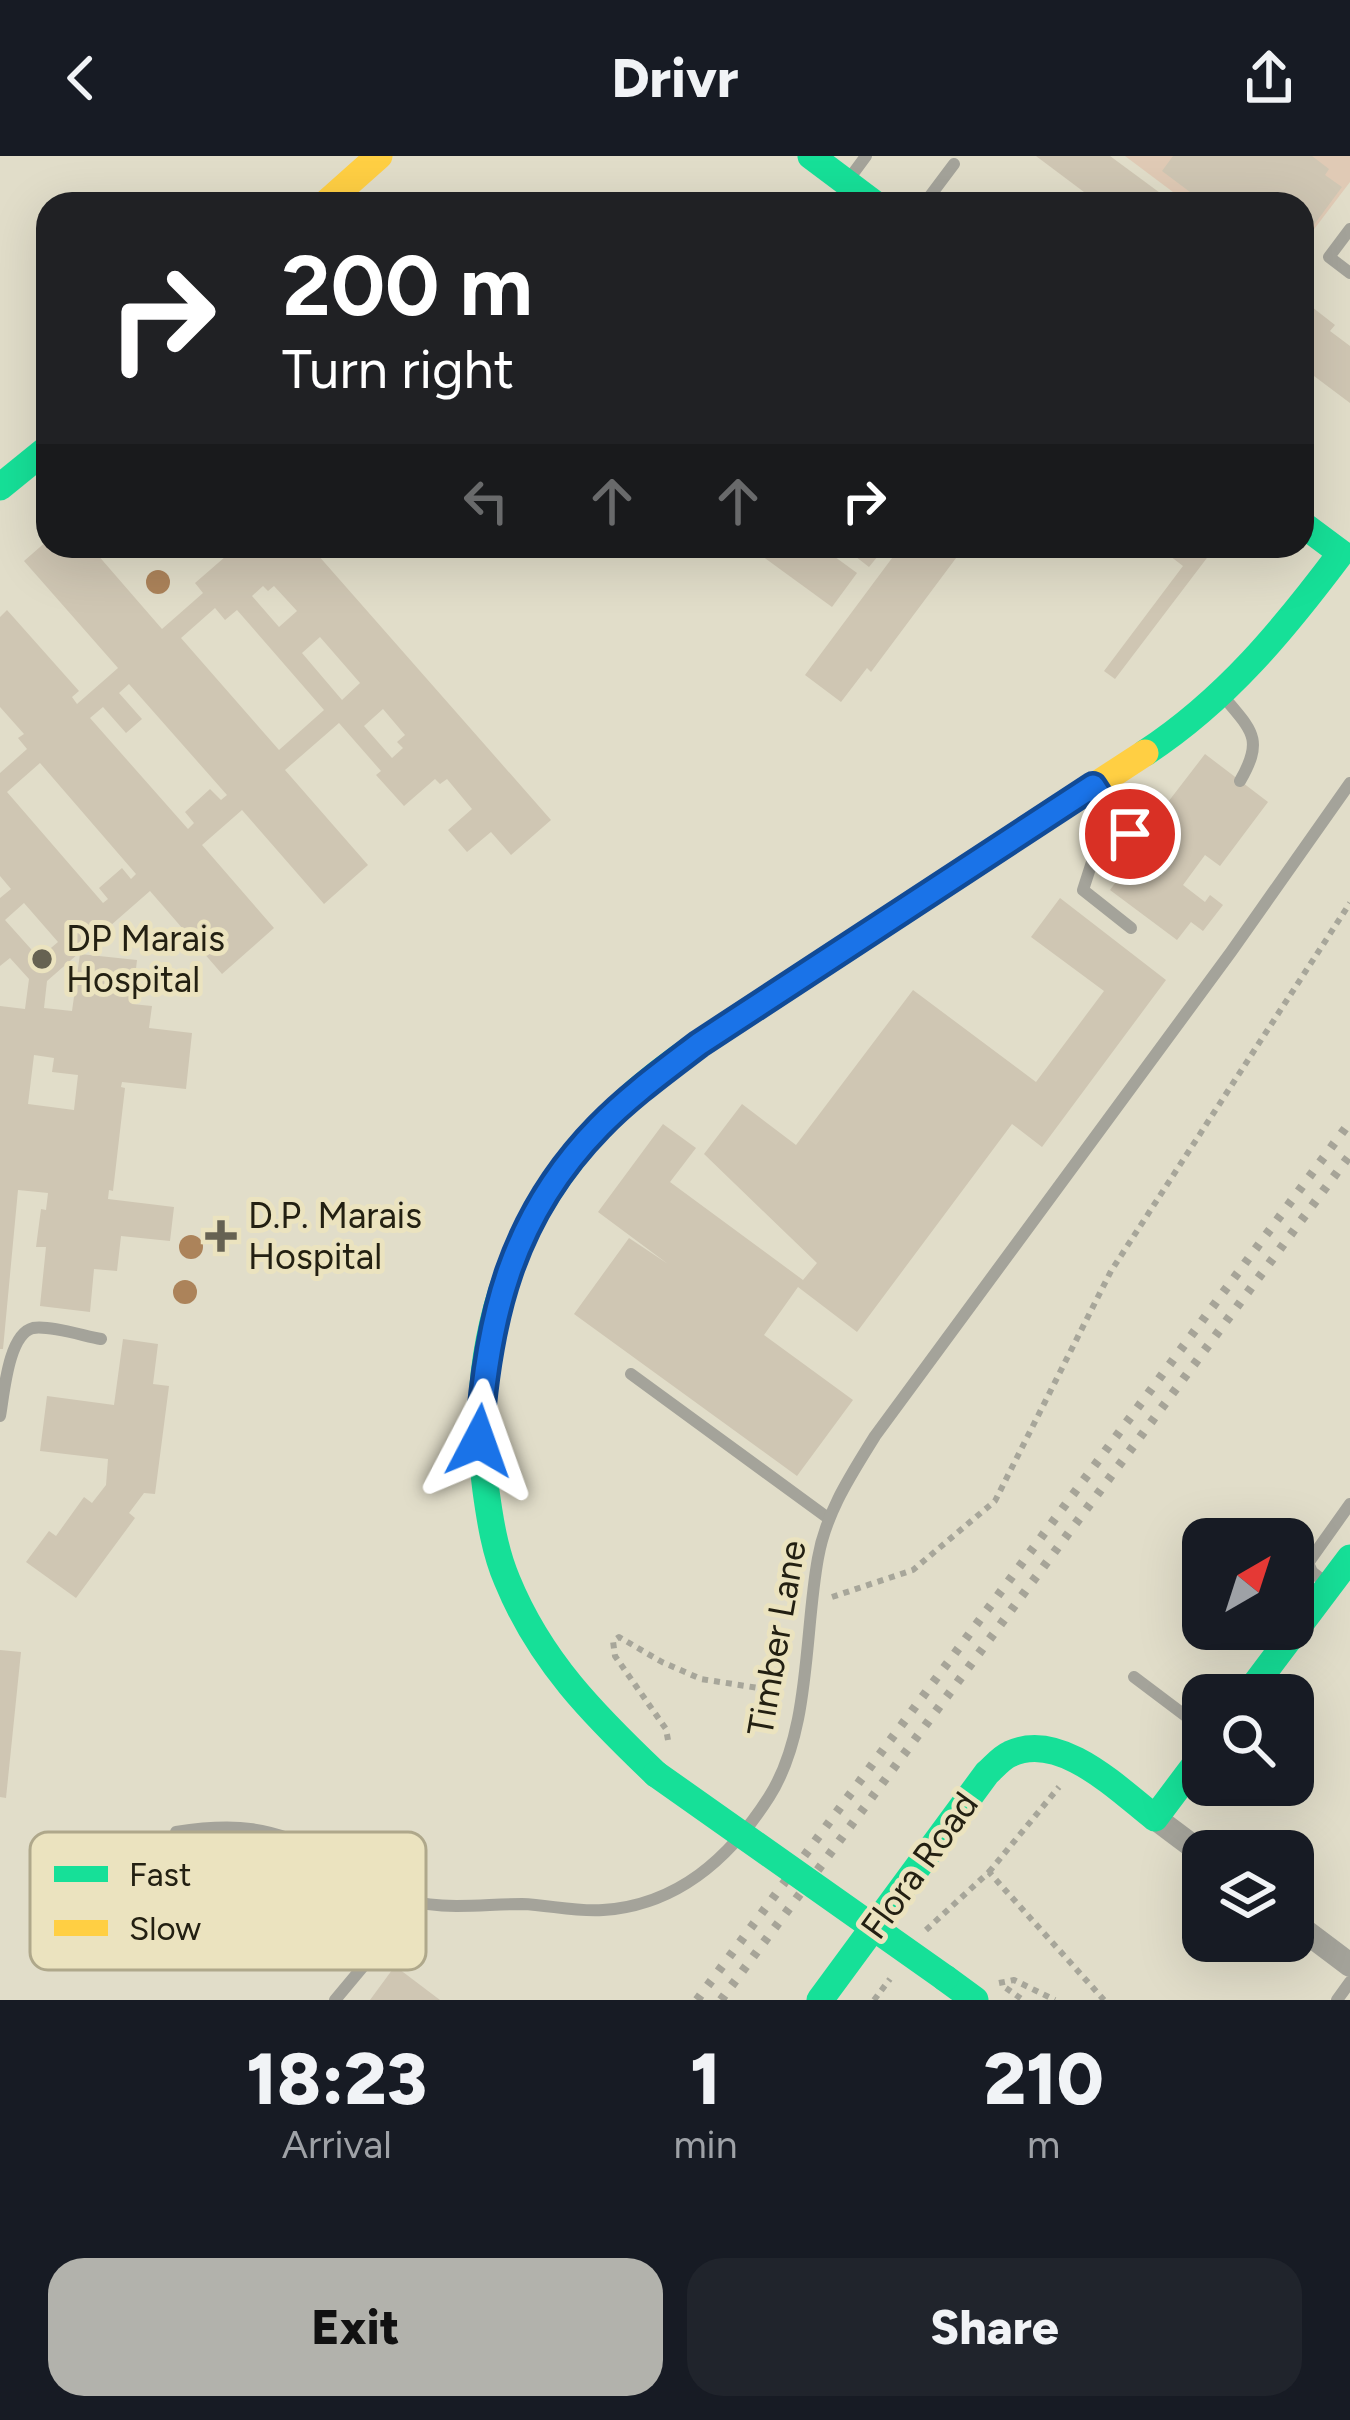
<!DOCTYPE html>
<style>
body{margin:0;font-family:Figtree,sans-serif;background:#20242c;color:#f1f3f6;height:100vh;display:flex;flex-direction:column;font-size:45px;white-space:nowrap}
*{box-sizing:border-box;margin:0}
p{font-size:39px;color:#9ea1a6}
.icon{flex:none;width:66px;height:66px;fill:none;stroke:currentColor;stroke-width:2;stroke-linecap:round;stroke-linejoin:round}
.map{position:relative;height:1844px;overflow:hidden}
.panel{display:flex;flex-direction:column;background:#171b24;flex:1}
.panel>*{flex:none}
.guide{position:absolute;left:36px;top:36px;width:1278px;height:366px;border-radius:36px;box-shadow:0 12px 48px #0002;background:#202124;color:#fff;overflow:hidden}
.needle{width:78px;rotate:39deg}
.controls{position:absolute;left:1182px;top:1362px;display:grid;gap:24px}
.controls a{display:grid;place-items:center;width:132px;height:132px;border-radius:24px;background:#171b24;box-shadow:0 12px 48px #0002;font-size:60px}
.pin{position:absolute;display:grid;place-items:center;width:102px;height:102px;color:#fff;margin:-51px;border:6px solid #fff;border-radius:50%;box-shadow:0 3px 12px #0007}
.me{position:absolute;width:132px;margin:-66px;rotate:4deg;stroke-linejoin:round;filter:drop-shadow(0 0 9px #0008)}
.turn{display:flex;align-items:center;gap:42px;height:252px;padding:0 48px;font-size:54px}
.turn .icon{width:156px;height:156px;stroke-width:2.5}
.turn b{display:block;font-size:84px;line-height:102px}
.lanes{display:flex;align-items:center;height:114px;padding:0 48px;background:#0003;justify-content:center;gap:60px;direction:ltr}
.lanes .off{opacity:.35}
.eta{display:flex;justify-content:space-evenly;align-items:center;height:204px;text-align:center}
.eta b{font-size:72px;font-weight:800;line-height:84px}
.action{display:flex;gap:24px;margin-top:auto;padding:24px 48px}
.action a{flex:1;height:138px;border-radius:36px;background:#b2b2ac;color:#111;font-size:48px;font-weight:800;line-height:138px;text-align:center}
.action a+a{background:#20242c;color:#f1f3f6}
header{display:flex;justify-content:space-between;align-items:center;height:156px;padding:0 48px;background:#171b24;font-size:54px;font-weight:800}
.map>svg:first-child{display:block}
.green{fill:#e0cab5}
.building{fill:#cfc6b3;fill-rule:evenodd}
.lines{fill:none;stroke-linecap:round;stroke-linejoin:round}
.path{stroke:#a7a69a;stroke-width:6;stroke-dasharray:6 6;stroke-linecap:butt}
.lane{stroke:#a4a39a;stroke-width:12}
.street{stroke:#a4a39a;stroke-width:24}
.fast{stroke:#16e098;stroke-width:27}
.slow{stroke:#ffcf43;stroke-width:27}
.rail{stroke:#a6a498;stroke-width:9;stroke-dasharray:6 12;stroke-linecap:butt}
.fast-bridge{stroke:#16e098;stroke-width:27}
.tree{fill:#ac835a}
.route-casing{stroke:#114b97;stroke-width:30}
.route{stroke:#1a73e8;stroke-width:21}
.poi-dot{fill:#666252;stroke:#ebe3bf;stroke-width:4.5}
.labels{text-anchor:middle;stroke-width:10;stroke-linejoin:round;paint-order:stroke}
.poi-label{font-size:36px;fill:#232012;stroke:#ebe3bf;text-anchor:start}
.street-label{font-size:36px;fill:#232012;stroke:#ebe3bf}
.key{fill:#ebe3bf;stroke:#afa88b;stroke-width:3}
.key-label{font-size:33px;fill:#232012}
</style>
<header><svg class="icon" aria-label="back" viewBox="0 0 24 24"><path d="M15 5l-7 7 7 7"/></svg>Drivr<svg class="icon" aria-label="share" viewBox="0 0 24 24"><path d="M12 15V3M7 8l5-5 5 5M5 13v7h14v-7"/></svg></header>
<div class="map">
<svg width="1350" height="1844" viewBox="0 0 1350 1844">
<rect width="100%" height="100%" fill="#e1ddc9"/>
<path class="green" d="M1125,0h225v26l-48,63v-41h-113z"/>
<g class="building">
<path d="M1036,0h74l65,48h-75z"/>
<path d="M1173,0h139l17,13 -4,6 17,12 -40,54v-37h-96l-44,-33z"/>
<path d="M1312,151l23,18 -5,6 20,15v57l-48,-36v-46z"/>
<path d="M48,384v6h42l72,83 41,-36 -8,-10 38,-33 -3,-4h80l241,274 -40,35 -20,-23 -24,20 -19,-22 24,-21 -25,-30 -7,5 -5,-5 -31,27 -28,-31 5,-4 -42,-48 -54,47 83,95 -44,39 -82,-94 -40,35 72,83 -52,46 -72,-83 -103,90 -3,27 28,3 8,-57 57,6 -5,44 20,2 -3,22 43,5 -6,56 -64,-7 -1,5 4,1 -12,103 -4,-1 -1,9 66,8 -4,34 -49,-5 -4,35 -23,-2 -4,43 -50,-6 6,-59h-10l5,-38 5,1 2,-17 -30,-3 -15,159h-3v-343l25,3 4,-30 -19,-21 -10,8v-68l11,-9 -11,-13v-103l27,-24 -9,-11 6,-4 -24,-27v-90l7,-7 72,81 -7,6 5,7 41,-36 -94,-107zM263,430l5,5 6,-5 23,25 -18,16 -27,-31zM215,452l10,12 12,-10 87,100 -45,40 -98,-112zM320,481l40,46 -18,17 -40,-47zM129,528l98,111 -6,5 -11,-11 -25,23 9,11 -6,6 -98,-111 13,-11 23,26 16,-14 -23,-26zM383,553l22,26 -8,7 6,6 -11,10 -28,-32zM40,607l96,111 -5,5 -9,-11 -23,20 9,11 -5,4 -96,-111zM24,747l34,39 -19,16 -34,-38zM34,899l20,3 -2,14 26,3 -4,35 -46,-6z"/>
<path d="M770,390h50l37,27 -25,34 -70,-51z"/>
<path d="M842,390h44l-17,21z"/>
<path d="M901,390h64l-94,126 -4,-4 -26,34 -36,-27z"/>
<path d="M1157,390h59l-101,133 -11,-8 79,-105z"/>
<path d="M1205,598l63,48 -48,64 -15,-11 -22,30 22,17 5,-7 13,10 -20,26 -12,-9 -14,18 -67,-50 11,-15 9,7 39,-53 -14,-10z"/>
<path d="M1060,742l106,82 -124,167 -30,-23 -155,208 -59,-45 -34,48 89,65 -56,76 -223,-162 55,-76 39,26 -70,-52 65,-88 33,24 -26,34 133,98 14,-17 -113,-109 38,-50 54,41 117,-155 123,92 68,-91 -73,-54z"/>
<path d="M123,1183l35,5 -5,40 16,2 -14,108 -11,-1 -15,20 6,5 -59,80 -50,-36 23,-31 7,5 28,-39 8,6 14,-18 2,-26 -68,-8 7,-55 67,9z"/>
<path d="M0,1494l21,2 -15,146 -6,-1z"/>
<path d="M395,1810l45,34h-70z"/>
</g>
<g class="lines">
<g class="path">
<path d="M832,1441l81,-27 82,-69 116,-230 239,-368"/>
<path d="M668,1584l-2,-11 -51,-73 -2,-15 6,-4 43,25 39,17 83,13"/>
<path d="M989,1716l70,-85"/>
<path d="M926,1774l63,-58 115,128"/>
<path d="M999,1827l15,-3 41,20"/>
<path d="M1006,1832l17,12"/>
<path d="M874,1844l16,-21"/>
</g>
<g class="lane">
<path d="M849,23l17,-23"/>
<path d="M924,48l30,-40"/>
<path d="M1350,73l-21,28 21,16"/>
<path d="M1223,540c28,34 42,42 17,85"/>
<path d="M1095,634c15,28 31,49 65,52"/>
<path d="M1119,670l-27,36 -9,28 48,38"/>
<path d="M631,1218l197,144"/>
<path d="M0,1260c4,-21 8,-82 33,-88 16,-3 51,8 68,11"/>
<path d="M1326,1427l-14,-11 -4,-9 42,-59"/>
<path d="M1134,1521l69,52"/>
<path d="M176,1676c58,-9 96,-6 149,23 24,13 45,31 71,41 40,16 83,8 126,8 27,1 54,8 81,6 75,-5 127,-52 166,-113 42,-66 35,-163 49,-239 8,-46 33,-83 57,-122l356,-484 119,-169"/>
<path d="M335,1844l82,-98"/>
<path d="M1337,1844l13,-18"/>
</g>
<g class="street">
<path d="M1155,1662l48,36"/>
<path d="M1293,1766l57,43"/>
</g>
<g class="fast">
<path d="M811,0l64,48"/>
<path d="M0,331l48,-39"/>
<path d="M1145,597c81,-53 139,-124 196,-200l-39,-29"/>
<path d="M1247,1539l103,-137"/>
<path d="M656,1618c-62,-59 -116,-113 -149,-194 -12,-28 -17,-60 -21,-89 -19,-142 21,-267 119,-370 52,-55 121,-95 184,-136"/>
<path d="M945,1822l30,22"/>
<path d="M820,1844l167,-227c7,-6 14,-15 23,-19 50,-24 109,36 145,64l48,-64"/>
</g>
<g class="slow">
<path d="M325,48l54,-48"/>
<path d="M789,829l356,-232"/>
</g>
<g class="rail">
<path d="M697,1844l653,-878"/>
<path d="M721,1844l629,-845"/>
</g>
<path class="fast-bridge" d="M656,1618l289,204"/>
</g>
<g class="tree">
<circle cx="158" cy="426" r="12"/>
<circle cx="191" cy="1091" r="12"/>
<circle cx="185" cy="1136" r="12"/>
</g>
<g class="lines">
<defs>
<path id="route" d="M479,1285c8,-122 32,-224 120,-314 30,-31 66,-57 100,-83l394,-258 26,40 11,8"/>
</defs>
<use href="#route" class="route-casing"/>
<use href="#route" class="route"/>
</g>
<g class="poi-dot">
<circle cx="42" cy="803" r="12"/>
<path d="M215 1062h12v12h12v12h-12v12h-12v-12h-12v-12h12z"/>
</g>
<g class="labels">
<g class="poi-label">
<text x="66" y="795">DP Marais<tspan x="66" dy="41">Hospital</tspan></text>
<text x="248" y="1072">D.P. Marais<tspan x="248" dy="41">Hospital</tspan></text>
</g>
<g class="street-label">
<text transform="translate(776 1482) rotate(-80)" y="13">Timber Lane</text>
<text transform="translate(919 1709) rotate(-54)" y="13">Flora Road</text>
</g>
</g>
<rect x="30" y="1676" width="396" height="138" rx="18" class="key"/>
<rect x="54" y="1710" width="54" height="16" fill="#16e098"/>
<rect x="54" y="1764" width="54" height="16" fill="#ffcf43"/>
<g class="key-label">
<text x="129" y="1730">Fast</text>
<text x="129" y="1784">Slow</text>
</g>
</svg>
<div class="controls">
<a><svg class="needle" viewBox="-14 -14 28 28"><path d="M0-13l5 13h-10z" fill="#e53935"/><path d="M0 13l5-13h-10z" fill="#9ea1a6"/></svg></a>
<a><svg class="icon" aria-label="search" viewBox="0 0 24 24"><circle cx="10" cy="10" r="6"/><path d="M15 15l6 6"/></svg></a>
<a><svg class="icon" aria-label="layers" viewBox="0 0 24 24"><path d="M12 4l9 5-9 5-9-5zM3 14l9 5 9-5"/></svg></a>
</div>
<div class="pin" style="left:1130px;top:678px;background:#d93025"><svg class="icon" aria-label="arrive" viewBox="0 0 24 24"><path d="M6 21V4h12l-3 4 3 4H6"/></svg></div>
<svg class="me" style="left:479px;top:1285px" viewBox="-20 -20 40 40"><path d="M0-17L14 15 0 8-14 15z" fill="#1a73e8" stroke="#fff" stroke-width="4"/></svg>
<div class="guide">
<div class="turn"><svg class="icon" aria-label="right" viewBox="0 0 24 24"><path d="M7 20v-9h11M14 6l5 5-5 5"/></svg><div><b>200 m</b>Turn right</div></div>
<div class="lanes"><svg class="icon off" aria-label="left" viewBox="0 0 24 24"><path d="M17 20v-9H6M10 6l-5 5 5 5"/></svg><svg class="icon off" aria-label="ahead" viewBox="0 0 24 24"><path d="M12 20V5M6 11l6-6 6 6"/></svg><svg class="icon off" aria-label="ahead" viewBox="0 0 24 24"><path d="M12 20V5M6 11l6-6 6 6"/></svg><svg class="icon" aria-label="right" viewBox="0 0 24 24"><path d="M7 20v-9h11M14 6l5 5-5 5"/></svg></div>
</div>
</div>
<section class="panel">
<div class="eta">
<div><b>18:23</b><p>Arrival</p></div>
<div><b>1</b><p>min</p></div>
<div><b>210</b><p>m</p></div>
</div>
<div class="action"><a>Exit</a><a>Share</a></div>
</section>
